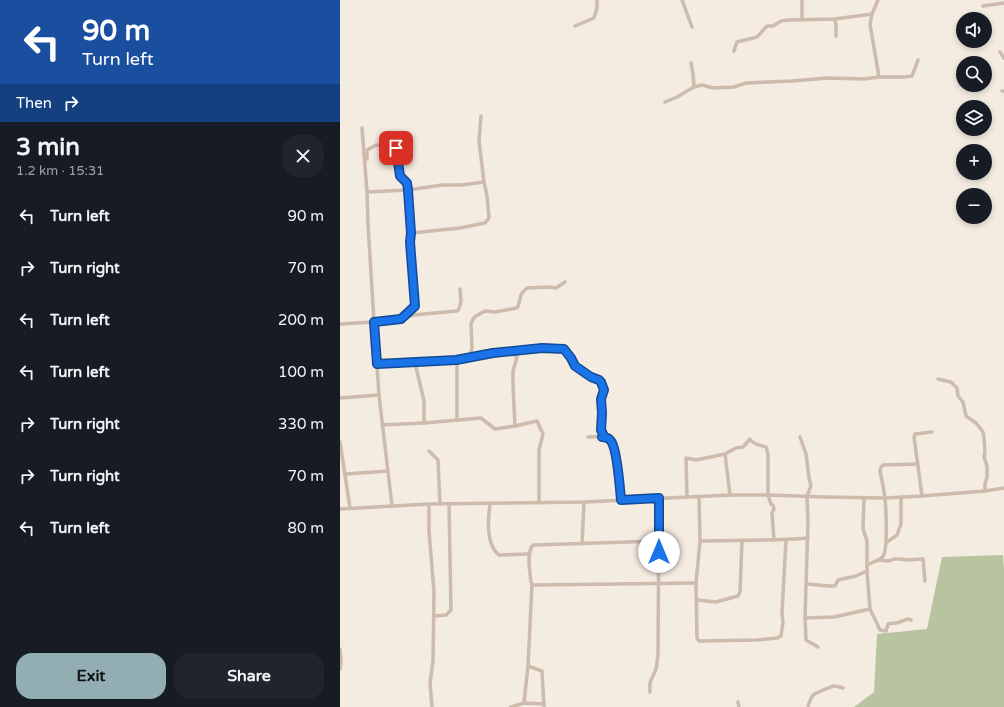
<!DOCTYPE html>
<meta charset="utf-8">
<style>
body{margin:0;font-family:"Varela Round",sans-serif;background:#20242c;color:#f1f3f6;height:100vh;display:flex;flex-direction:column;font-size:15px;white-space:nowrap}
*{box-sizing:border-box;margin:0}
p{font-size:13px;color:#9ea1a6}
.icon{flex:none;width:22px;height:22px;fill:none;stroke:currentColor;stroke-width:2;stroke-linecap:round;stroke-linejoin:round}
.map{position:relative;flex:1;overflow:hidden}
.panel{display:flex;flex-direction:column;background:#171b24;width:340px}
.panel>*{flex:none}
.hud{background:#1a4fa0;color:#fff;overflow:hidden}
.buttons{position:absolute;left:616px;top:12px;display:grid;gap:8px}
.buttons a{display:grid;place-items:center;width:36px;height:36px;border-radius:50%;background:#171b24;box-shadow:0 2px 6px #0003;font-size:20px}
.pin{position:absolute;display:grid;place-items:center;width:34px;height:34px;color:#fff;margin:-17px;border-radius:8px;box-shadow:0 2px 6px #0006}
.me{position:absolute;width:44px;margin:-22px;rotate:0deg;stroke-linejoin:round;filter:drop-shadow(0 0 3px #0008)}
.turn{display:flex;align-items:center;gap:14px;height:84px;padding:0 16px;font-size:18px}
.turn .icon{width:52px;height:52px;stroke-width:2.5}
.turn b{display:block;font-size:28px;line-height:34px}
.then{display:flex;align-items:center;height:38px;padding:0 16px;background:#0003;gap:8px;font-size:15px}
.round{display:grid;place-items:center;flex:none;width:42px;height:42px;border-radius:16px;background:#20242c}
.summary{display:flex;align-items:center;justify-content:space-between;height:68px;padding:0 16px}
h1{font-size:24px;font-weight:700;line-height:30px}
.primary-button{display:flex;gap:8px;margin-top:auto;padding:8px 16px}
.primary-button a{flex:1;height:46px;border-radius:16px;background:#92aeb2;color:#111;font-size:16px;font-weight:700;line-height:46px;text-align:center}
.primary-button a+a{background:#20242c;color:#f1f3f6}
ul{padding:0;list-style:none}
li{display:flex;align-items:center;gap:12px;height:52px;padding:0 16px}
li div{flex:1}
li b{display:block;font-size:15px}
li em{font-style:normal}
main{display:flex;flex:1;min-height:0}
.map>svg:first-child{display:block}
.green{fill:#b8c4a0}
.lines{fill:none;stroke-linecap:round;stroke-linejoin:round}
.street{stroke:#cdbbac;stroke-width:3.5}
.route-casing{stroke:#114b97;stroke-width:10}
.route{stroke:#1a73e8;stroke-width:7}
</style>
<main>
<section class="panel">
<div class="hud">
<div class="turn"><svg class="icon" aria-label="left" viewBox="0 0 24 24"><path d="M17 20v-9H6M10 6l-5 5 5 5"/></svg><div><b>90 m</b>Turn left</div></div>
<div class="then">Then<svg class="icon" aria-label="right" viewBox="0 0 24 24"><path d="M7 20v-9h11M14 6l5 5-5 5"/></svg></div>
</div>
<div class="summary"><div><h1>3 min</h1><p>1.2 km · 15:31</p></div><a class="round"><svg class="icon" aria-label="close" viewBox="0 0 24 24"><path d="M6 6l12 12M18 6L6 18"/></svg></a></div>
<ul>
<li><svg class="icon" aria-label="left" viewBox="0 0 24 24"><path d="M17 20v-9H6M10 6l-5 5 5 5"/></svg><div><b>Turn left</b></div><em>90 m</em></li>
<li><svg class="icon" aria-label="right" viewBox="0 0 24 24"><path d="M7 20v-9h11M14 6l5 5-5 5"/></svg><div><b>Turn right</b></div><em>70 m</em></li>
<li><svg class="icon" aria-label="left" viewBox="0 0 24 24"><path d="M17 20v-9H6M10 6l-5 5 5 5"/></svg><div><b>Turn left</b></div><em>200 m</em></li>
<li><svg class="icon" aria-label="left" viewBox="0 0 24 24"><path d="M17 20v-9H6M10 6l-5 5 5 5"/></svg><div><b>Turn left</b></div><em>100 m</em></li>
<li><svg class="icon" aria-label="right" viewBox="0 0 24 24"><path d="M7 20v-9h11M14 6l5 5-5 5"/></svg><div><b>Turn right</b></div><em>330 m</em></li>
<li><svg class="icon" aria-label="right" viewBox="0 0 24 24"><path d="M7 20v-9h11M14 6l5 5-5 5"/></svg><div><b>Turn right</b></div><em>70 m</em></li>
<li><svg class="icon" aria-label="left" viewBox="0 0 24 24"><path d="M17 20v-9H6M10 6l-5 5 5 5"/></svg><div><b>Turn left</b></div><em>80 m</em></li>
</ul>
<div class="primary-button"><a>Exit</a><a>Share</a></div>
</section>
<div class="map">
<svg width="664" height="707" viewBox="0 0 664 707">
<rect width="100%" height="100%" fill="#f4ebe1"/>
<path class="green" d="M663,555l1,14v138h-150l20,-15 3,-58 50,-5 15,-72z"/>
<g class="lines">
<g class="street">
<path d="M342,0l10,27"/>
<path d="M538,0l-6,14 -2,10 9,53"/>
<path d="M643,6l21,-3"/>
<path d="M495,19l1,7v10"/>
<path d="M462,20v-20"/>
<path d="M235,26l19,-8 3,-10v-8"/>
<path d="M394,51l3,-9 20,-5 10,-11h6l8,-5 7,-1 47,-1 37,-5"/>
<path d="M660,52l4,6"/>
<path d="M351,63l2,11 1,13"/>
<path d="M662,91h2"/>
<path d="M325,102l12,-5 17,-10 8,-2 11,3 21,-1 12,-4 46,-2 36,-3 36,1 15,-2h26l7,-1 6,-16"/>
<path d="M22,128l5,64 1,32 6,98 27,-3 12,-4 44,-4 2,-2 2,-8 -1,-12"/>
<path d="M27,159v-9l9,-5 20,3 4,28 7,7 1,7 3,43 -1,9 5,64 -13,12"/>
<path d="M27,192l41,-2 34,-5h19l23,-3"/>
<path d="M71,233l49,-5 25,-5 4,-5 -2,-22 -3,-14 -5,-41 2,-25"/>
<path d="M0,324l34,-2 5,73 13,111"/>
<path d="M129,358l3,-10 -1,-24 2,-5 3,-3 9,-5 10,1 22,-4c3,-4 2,-8 4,-13 1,-3 4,-5 6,-7l22,-1 7,1 9,-6"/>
<path d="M117,360v60"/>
<path d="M75,363l9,38v22"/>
<path d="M37,364l80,-4 36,-7 49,-5 22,1 7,9 4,8 16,11c8,1 10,6 13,13l-3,9 1,14 -1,17 2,4 -1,3"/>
<path d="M598,379l13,3 6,6 1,8 5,6 3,14 10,7 7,9 1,6 1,14 -1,5 3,9v11l-2,7v7"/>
<path d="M0,398l39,-3"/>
<path d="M42,425l42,-2 57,-5 14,11 20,-3 -2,-41v-14l4,-14 -8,-6"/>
<path d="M175,426l22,-5 6,13 -4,16v53"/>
<path d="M248,437c7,0 17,-2 22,3 7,8 10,48 11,60"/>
<path d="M460,437l6,17 3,24 2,8 -4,10 1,25 -3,97 1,22 12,7"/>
<path d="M0,442l10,66"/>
<path d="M89,451l9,9 2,44"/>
<path d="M385,454l5,41"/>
<path d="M5,474l43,-3"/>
<path d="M582,496l-8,-59 1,-3 17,-2"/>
<path d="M347,497l-1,-39 10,2 29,-6 11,-6 7,-1 7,-8c3,6 11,6 16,8l2,7v41l3,9 2,1 1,4 -2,4 2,27"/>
<path d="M359,497l1,44 -4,42 1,55 2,3 57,-1 21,-2 4,-2 2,-14 -1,-9 4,-73"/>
<path d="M524,498l-1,31 4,12v30l3,38 10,21 6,1 2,-7c3,-1 5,-1 9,-1 3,-1 8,-3 11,-4l3,1"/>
<path d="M89,504v28l5,59 -1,70 -3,22 2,24"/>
<path d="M150,504c-2,14 -4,41 9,51l30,-1"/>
<path d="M0,509l89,-5 155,-2 146,-7h38l57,2 60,1 37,-2 63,-5 19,-3"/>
<path d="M319,541l-126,4c-7,7 -3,28 -2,37l1,2 2,1 162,-2"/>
<path d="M360,541c36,-1 72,0 108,-3"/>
<path d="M547,542l10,-7 4,-11v-27"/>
<path d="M242,544l2,-42"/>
<path d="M538,560c1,0 5,-3 5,-4 5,-6 3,-48 2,-57 -1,-9 -3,-19 -5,-28l1,-4 2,-2 35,-1"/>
<path d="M527,565l11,-5 11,1 5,-2h6l8,1 15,-1 2,22"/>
<path d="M192,584l-4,82 14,5 2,36"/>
<path d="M467,584l22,2h6l3,-6 18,-4 11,-5"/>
<path d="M357,600l19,2 22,-6 2,-4 2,-52"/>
<path d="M94,616l12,-1 5,-5 -2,-106"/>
<path d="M465,618l29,-1 36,-8"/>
<path d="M0,649l1,13 -1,7"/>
<path d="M310,692c-1,-13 2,-12 6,-23 1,-4 1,-9 2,-14l1,-157"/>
<path d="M398,702l1,5"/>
<path d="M184,703l4,-37"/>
<path d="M171,707l13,-4 20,1"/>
<path d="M468,707c1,-4 2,-8 5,-12 2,-2 18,-8 20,-9 4,0 7,1 10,2"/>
</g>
</g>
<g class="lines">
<defs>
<path id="route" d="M56,148l4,28 7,7 1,7 3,43 -1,9 5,64 -14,13 -27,3 3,42 79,-4 37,-7 49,-5 22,1 7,9 4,8 16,11 8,3 2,2 3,8 -3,9 1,14 -1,17 2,4 -1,3c3,0 7,1 9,4 6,8 9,47 10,59l38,-2v54"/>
</defs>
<use href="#route" class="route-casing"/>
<use href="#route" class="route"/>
</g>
</svg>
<div class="buttons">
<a><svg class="icon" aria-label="sound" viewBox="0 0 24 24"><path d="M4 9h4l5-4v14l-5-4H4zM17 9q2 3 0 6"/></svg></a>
<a><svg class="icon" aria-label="search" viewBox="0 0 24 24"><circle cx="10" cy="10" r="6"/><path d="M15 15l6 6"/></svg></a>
<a><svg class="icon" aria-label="layers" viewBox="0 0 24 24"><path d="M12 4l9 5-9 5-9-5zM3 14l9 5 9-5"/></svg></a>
<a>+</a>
<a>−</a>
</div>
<div class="pin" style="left:56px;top:148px;background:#d93025"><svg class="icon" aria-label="arrive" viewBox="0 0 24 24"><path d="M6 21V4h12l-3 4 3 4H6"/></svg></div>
<svg class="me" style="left:319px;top:552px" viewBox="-20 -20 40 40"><circle r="19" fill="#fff"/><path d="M0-13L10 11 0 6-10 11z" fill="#1a73e8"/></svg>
</div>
</main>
